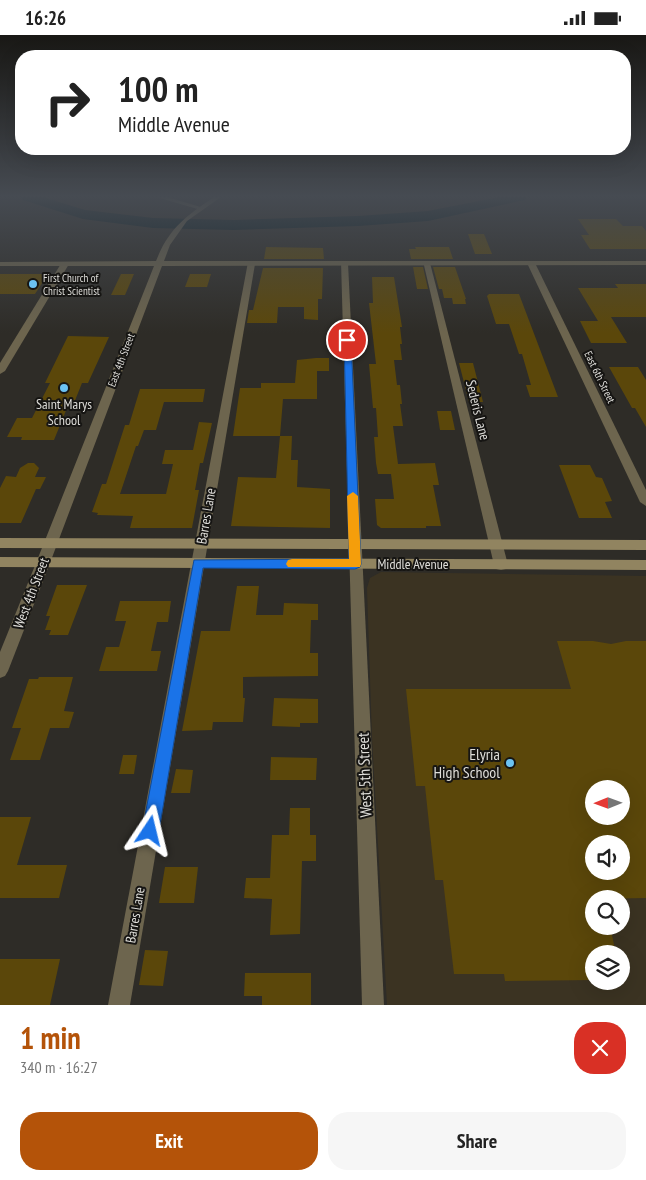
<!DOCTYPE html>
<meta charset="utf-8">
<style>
body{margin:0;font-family:"PT Sans Narrow",sans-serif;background:#f6f6f6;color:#222;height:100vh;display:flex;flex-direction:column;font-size:19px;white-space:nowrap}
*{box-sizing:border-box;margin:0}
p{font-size:16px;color:#767676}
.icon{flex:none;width:28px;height:28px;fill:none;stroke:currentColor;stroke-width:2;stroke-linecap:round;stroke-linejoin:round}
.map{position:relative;height:970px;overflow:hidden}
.details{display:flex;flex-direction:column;background:#fff;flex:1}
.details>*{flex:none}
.banner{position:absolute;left:15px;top:15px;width:616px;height:105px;border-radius:20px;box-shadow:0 5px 20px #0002;background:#fff;color:#222;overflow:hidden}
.needle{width:32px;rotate:269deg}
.tools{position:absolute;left:585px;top:745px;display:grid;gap:10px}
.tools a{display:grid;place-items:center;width:45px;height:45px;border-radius:50%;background:#fff;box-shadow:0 5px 20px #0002;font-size:25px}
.pin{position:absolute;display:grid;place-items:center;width:42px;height:42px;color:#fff;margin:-21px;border:2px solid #fff;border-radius:50%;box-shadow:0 1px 5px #0007}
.me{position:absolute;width:55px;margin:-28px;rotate:10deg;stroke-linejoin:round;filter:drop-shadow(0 0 4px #0008)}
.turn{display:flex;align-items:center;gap:18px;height:105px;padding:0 20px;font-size:22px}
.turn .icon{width:65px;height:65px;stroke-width:2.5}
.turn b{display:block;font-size:35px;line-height:42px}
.round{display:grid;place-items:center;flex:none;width:52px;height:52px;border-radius:20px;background:#f6f6f6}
.summary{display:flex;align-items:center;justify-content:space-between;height:85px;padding:0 20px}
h1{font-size:30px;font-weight:700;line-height:38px;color:#b45309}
.primary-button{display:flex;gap:10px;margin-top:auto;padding:10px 20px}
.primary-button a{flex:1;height:58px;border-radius:20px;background:#b45309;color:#fff;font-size:20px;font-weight:700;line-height:58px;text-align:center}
.primary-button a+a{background:#f6f6f6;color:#222}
.status{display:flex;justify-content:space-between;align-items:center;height:35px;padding:0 25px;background:#fff;direction:ltr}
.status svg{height:14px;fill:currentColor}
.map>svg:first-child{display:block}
.education{fill:#3b3322;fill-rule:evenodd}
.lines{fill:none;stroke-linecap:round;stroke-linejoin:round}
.river{fill:#02171e;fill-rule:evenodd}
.building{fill:#5b470a;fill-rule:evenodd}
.minor{fill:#6d654e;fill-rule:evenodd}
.tertiary{fill:#6d654e;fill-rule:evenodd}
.secondary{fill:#918460;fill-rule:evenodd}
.route{fill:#1a73e8;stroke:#114b97}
.slow{fill:#f59e0b}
.poi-dot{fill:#6cc3f2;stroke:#161513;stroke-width:2}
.labels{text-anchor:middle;stroke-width:4;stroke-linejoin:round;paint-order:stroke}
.far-poi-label{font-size:11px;fill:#dfdeda;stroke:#161513;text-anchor:start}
.far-street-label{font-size:11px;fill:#dfdeda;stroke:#161513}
.poi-label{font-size:14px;fill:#dfdeda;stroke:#161513}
.street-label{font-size:14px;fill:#dfdeda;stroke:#161513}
.near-poi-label{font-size:16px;fill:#dfdeda;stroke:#161513;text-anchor:end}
.near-street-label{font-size:16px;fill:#dfdeda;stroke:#161513}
</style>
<div class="status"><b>16:26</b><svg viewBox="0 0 49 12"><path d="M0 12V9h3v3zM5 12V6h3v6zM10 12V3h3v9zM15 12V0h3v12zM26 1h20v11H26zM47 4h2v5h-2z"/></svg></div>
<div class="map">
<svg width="646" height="970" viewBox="0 0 646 970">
<rect width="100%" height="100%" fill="#2e2c27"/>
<path class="education" d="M381,537l265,4v429h-259l-15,-267 -5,-150 3,-10zM594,754h27v27h-27zM594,809h27v27h-27zM594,864h27v27h-27zM594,919h27v27h-27z"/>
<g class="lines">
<path class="river" d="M21,162h22l42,13 68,8 81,2 124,-4 70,-5 71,-14h28l-2,3 -5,1 -92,20 -70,5 -124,4 -81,-2 -70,-9 -60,-19z"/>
</g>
<g class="building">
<path d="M578,184h38l7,7h19l4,5v18h-56l-9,-14h8z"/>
<path d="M468,199h16l8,20h-17z"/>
<path d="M266,212l57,1 1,11h-60z"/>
<path d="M415,212h34l4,12h-42l-2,-10h7z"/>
<path d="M413,232h10l5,22h-11z"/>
<path d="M433,232h22l11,32h-1l1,5h-13l-1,-6h-8l-2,-9h-3z"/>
<path d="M263,233h60l-1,31h-4v21l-14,-1v-12h-26l-1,16h-30l2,-13h4z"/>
<path d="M0,239h48l-13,20h-35z"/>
<path d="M121,239h13l-9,21h-14z"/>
<path d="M190,239h21l-4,13h-22z"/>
<path d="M372,242h22l8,50h-2l2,17h-2l2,16h-8l3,25h3l2,19h-2l3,22h-10l5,38 37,-1 4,22h-6l8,41h-15v2h-45l-4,-3 -2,-26h19l-3,-25h-13l-2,-11 -2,-26h4l-2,-29h-3l-4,-44h7l-7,-61h4z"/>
<path d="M615,249h31v33h-35l16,26h-36l-11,-22h18l-20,-33h40z"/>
<path d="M489,259h30l39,103h-28l-4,-12h5l-9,-31h-3l-10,-30h-13l-9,-28z"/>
<path d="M68,301l41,1 -21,46h-6l-10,25h-5l-13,32h-33l1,-3h-15l10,-19h15l18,-35h-5z"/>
<path d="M316,323h13v13h-12v28h-34l-3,37h-47l7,-48h21v-5h34l2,-23z"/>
<path d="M459,328h14l10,39h-14z"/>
<path d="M609,332h29l8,13v47l-11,-19h-3z"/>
<path d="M140,354h65l-2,13h-39l-8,28h-12l-6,16h-2l-16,48h46l7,-30h-11l3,-14h28l6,-28 13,1 -9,40h-3l-5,27h4l-7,38h-62l3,-12 -36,-1 1,-2 -6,-1 10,-28h4l19,-59h4z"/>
<path d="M437,376h14l4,19h-15z"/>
<path d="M280,401h12l-1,24h7l-1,27 33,2v39l-99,-2 7,-49 38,1z"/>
<path d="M28,428h6l5,5 -4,9h11l-6,12h-4l-15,34h-21v-35l6,-12 10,1 4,-9z"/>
<path d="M559,430h31l6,12 6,1 10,23 -7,1 7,16h-33z"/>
<path d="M57,550h30l-19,50h-19l2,-5h-6l5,-14h-4z"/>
<path d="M237,551h22l-3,29h27l1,-12 34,1v16h-7l-1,33h8v23l-75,1v21h2l-2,24h-30l-1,8 -30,1 19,-100h29z"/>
<path d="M120,566h51l-3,21h-11l-6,29h10l-4,20h-58l7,-24h13l7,-26h-11z"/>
<path d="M557,606h36l18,3 15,-3h20v257l-52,1v27h16l6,28h-22v26l-89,1 -1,-7h-50l-11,-94h-8l-10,-94h-9l-10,-97h165zM594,754h27v27h-27zM594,809h27v27h-27z"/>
<path d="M39,642h34l-9,34 10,1 -5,16h-19l-10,32h-30l11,-32h-9l17,-49h9z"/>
<path d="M274,663l44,1v24h-18v4l-28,-1z"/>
<path d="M123,720h14l-3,19h-15z"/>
<path d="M271,722l46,1 -1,22h-46z"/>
<path d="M176,734l17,1 -3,23h-19z"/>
<path d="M290,773h20v27h6v26h-14l-2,73 -30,1 2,-36 -28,-1 2,-20h24l2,-43h17z"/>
<path d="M0,782h31l-14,48h50l-8,33h-59z"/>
<path d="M165,832h33l-4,36h-35z"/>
<path d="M145,915l23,1 -5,35 -24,-1z"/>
<path d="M0,924h60l-10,46h-50z"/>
<path d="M245,938h66v32h-49v-9h-18z"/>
</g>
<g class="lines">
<g class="minor">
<path d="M156,162h11l37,11 -3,2z"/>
<path d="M341,226l7,2 36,742h-22z"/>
<path d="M423,226l7,2 78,302 -2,4 -5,1 -5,-1 -2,-4z"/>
<path d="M528,226l7,2 111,227v16l-6,-4 -113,-239z"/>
<path d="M62,227l7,2 -64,107 -5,3v-11z"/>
<path d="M248,227l7,2 -125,741h-22z"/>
<path d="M43,523l5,1 2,4 -42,108 -3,5 -5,2v-26l36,-89 2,-4z"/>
</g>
<path class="tertiary" d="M214,162h7l-34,24 -17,24 -6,16h482v4l-484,1 -112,297 -2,4 -5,1 -5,-1 -2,-4 118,-297h-154v-4l156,-1c13,-33 29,-44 58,-64z"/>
<g class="secondary">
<path d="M0,503l646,2v10l-646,-2z"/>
<path d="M0,522l646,3v10l-646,-3z"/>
</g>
</g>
<linearGradient id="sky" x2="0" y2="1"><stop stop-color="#191815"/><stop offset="0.54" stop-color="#464b52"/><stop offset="1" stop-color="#464b52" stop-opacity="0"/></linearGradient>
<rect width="646" height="298" fill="url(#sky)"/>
<path class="route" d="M344,303l7,2 10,224 -1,3 -5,2 -152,-1 -44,263 -3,6 -6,3 -6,-3 -2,-6 52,-271 155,-1z"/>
<path class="slow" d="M353,457l5,4 3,68 -1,3h-72l-2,-3 2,-4 4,-1h57l-2,-63z"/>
<g class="poi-dot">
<circle cx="33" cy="249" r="5"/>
<circle cx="64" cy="353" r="5"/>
<circle cx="510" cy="728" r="5"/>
</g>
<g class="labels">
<g class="far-poi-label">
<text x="43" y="247">First Church of<tspan x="43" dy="13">Christ Scientist</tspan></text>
</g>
<g class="far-street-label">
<text transform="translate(121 325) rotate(-69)" y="4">East 4th Street</text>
<text transform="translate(600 342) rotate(64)" y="4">East 6th Street</text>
</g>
<g class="poi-label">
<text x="64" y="374">Saint Marys<tspan x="64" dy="16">School</tspan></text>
</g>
<g class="street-label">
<text transform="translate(478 375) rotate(76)" y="5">Sederis Lane</text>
<text transform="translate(206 481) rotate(-80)" y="5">Barres Lane</text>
<text x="413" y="534">Middle Avenue</text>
<text transform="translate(31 558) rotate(-69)" y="5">West 4th Street</text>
<text transform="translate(135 880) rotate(-80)" y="5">Barres Lane</text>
</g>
<g class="near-poi-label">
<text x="500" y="725">Elyria<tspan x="500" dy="18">High School</tspan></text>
</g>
<g class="near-street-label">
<text transform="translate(364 740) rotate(-92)" y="6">West 5th Street</text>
</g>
</g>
</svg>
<div class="tools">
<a><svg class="needle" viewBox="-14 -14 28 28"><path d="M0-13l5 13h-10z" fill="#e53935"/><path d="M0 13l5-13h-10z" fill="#767676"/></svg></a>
<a><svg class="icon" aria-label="sound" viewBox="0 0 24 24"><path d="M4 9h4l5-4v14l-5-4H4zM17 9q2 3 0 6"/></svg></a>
<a><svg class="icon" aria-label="search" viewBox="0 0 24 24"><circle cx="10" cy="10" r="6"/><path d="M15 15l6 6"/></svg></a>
<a><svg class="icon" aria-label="layers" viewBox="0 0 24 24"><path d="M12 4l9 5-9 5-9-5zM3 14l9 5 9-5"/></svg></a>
</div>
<div class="pin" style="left:347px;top:305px;background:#d93025"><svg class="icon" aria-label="arrive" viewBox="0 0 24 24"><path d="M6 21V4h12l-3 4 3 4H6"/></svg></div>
<svg class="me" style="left:150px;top:796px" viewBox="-20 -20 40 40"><path d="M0-17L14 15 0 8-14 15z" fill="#1a73e8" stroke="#fff" stroke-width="4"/></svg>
<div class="banner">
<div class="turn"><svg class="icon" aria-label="right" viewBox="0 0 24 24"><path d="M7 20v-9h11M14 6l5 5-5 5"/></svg><div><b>100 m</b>Middle Avenue</div></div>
</div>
</div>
<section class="details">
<div class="summary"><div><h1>1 min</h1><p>340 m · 16:27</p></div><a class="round" style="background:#d93025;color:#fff"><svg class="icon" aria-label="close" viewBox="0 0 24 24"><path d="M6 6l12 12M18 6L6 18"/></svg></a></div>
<div class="primary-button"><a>Exit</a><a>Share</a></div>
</section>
